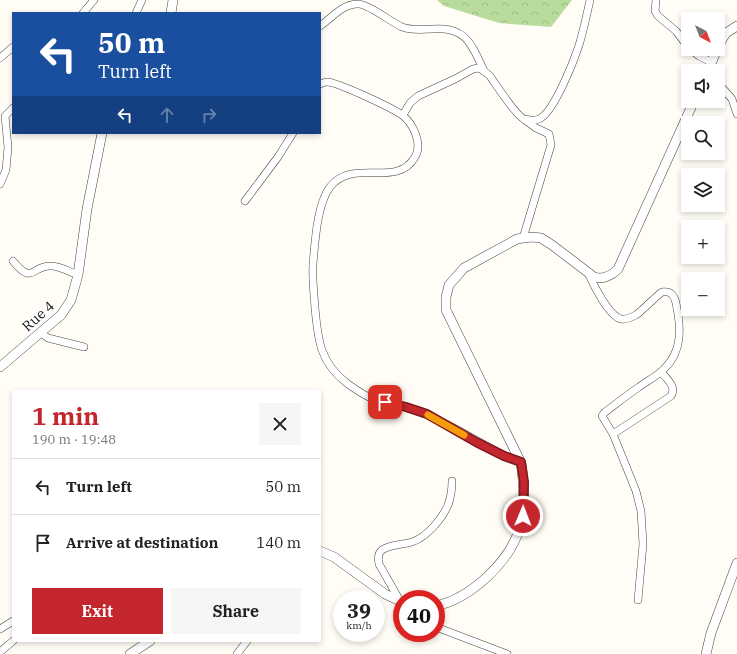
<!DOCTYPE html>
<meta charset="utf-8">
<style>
body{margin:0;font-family:"IBM Plex Serif",serif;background:#f6f6f6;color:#222;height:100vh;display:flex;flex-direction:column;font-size:15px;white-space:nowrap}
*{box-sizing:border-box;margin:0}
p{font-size:13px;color:#767676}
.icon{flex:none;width:22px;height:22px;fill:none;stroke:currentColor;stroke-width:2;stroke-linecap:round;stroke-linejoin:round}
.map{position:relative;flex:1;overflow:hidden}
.drawer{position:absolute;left:12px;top:390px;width:309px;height:252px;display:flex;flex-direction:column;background:#fff;border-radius:0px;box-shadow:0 2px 6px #0003}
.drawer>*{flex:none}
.banner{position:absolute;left:12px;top:12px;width:309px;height:122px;border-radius:0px;box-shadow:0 2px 6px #0003;background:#1a4fa0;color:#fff;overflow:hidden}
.needle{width:26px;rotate:138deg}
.tools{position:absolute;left:681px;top:12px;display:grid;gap:8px}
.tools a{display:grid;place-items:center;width:44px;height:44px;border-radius:0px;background:#fff;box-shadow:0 2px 6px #0003;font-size:20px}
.speed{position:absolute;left:333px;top:590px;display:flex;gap:8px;font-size:20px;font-weight:700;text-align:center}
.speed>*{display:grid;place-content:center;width:52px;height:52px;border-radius:50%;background:#fff;box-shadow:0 2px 6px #0003;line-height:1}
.speed small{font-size:10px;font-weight:400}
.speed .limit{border:6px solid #d22;background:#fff;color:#111}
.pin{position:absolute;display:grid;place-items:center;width:34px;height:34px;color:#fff;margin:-17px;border-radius:8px;box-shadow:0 2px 6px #0006}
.me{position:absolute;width:44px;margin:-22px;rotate:1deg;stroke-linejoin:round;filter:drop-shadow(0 0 3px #0008)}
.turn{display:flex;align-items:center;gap:14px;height:84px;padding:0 20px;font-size:18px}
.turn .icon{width:52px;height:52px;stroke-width:2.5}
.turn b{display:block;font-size:28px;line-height:34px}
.lanes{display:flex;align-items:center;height:38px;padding:0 20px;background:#0003;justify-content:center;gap:20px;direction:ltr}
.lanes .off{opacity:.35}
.round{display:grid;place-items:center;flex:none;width:42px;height:42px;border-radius:0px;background:#f6f6f6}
.summary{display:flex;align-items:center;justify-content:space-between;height:68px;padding:0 20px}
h1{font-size:24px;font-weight:800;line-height:30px;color:#c4262e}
.button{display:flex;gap:8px;margin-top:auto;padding:8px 20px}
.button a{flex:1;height:46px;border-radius:0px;background:#c4262e;color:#fff;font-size:16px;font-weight:800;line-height:46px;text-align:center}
.button a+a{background:#f6f6f6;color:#222}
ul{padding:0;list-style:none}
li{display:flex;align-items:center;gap:12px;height:56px;padding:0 20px;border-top:1px solid #e0e0e0}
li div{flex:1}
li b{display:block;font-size:15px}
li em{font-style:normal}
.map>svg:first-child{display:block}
.forest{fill:url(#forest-crowns)}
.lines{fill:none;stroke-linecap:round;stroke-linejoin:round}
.minor-casing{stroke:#444;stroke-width:8}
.tertiary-casing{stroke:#444;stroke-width:10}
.minor{stroke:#fff;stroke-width:7}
.tertiary{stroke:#fff;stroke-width:9}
.route-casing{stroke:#7f191e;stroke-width:10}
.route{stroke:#c4262e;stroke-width:7}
.slow{stroke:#f59e0b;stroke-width:7}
.labels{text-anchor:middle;stroke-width:4;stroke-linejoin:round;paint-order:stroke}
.street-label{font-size:14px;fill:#111;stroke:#fff}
</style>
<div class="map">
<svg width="737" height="654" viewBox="0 0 737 654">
<defs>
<pattern id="forest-crowns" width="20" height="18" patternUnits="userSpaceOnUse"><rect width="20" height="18" fill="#b9dc9c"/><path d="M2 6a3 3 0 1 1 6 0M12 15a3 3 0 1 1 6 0" fill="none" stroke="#9ebc85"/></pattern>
</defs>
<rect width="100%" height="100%" fill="#fffdf5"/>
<path class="forest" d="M437,0h135l-21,27 -52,-4 -55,-17z"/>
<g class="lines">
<defs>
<g id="minor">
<path d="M656,0l-1,11 3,5 18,15 12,16"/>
<path d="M83,13l11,-13"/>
<path d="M136,13l6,-13"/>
<path d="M320,26c12,-8 23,-23 39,-22 11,1 32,18 43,23 11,4 20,2 31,2 33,-3 39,16 51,42"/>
<path d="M690,49l9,7 12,6"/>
<path d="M0,58l13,-11"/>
<path d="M718,83l14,16 5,15"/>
<path d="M320,84c0,0 6,-2 6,-2 10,-1 66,26 76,33 11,8 21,29 13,42 -18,32 -62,0 -85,30 -13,17 -15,55 -17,77 -1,15 1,29 2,44 3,33 5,55 33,76 7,5 14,10 21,13 19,8 40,9 58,18 33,14 61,34 94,48"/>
<path d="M403,115l7,-12 8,-7 37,-17 18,-10 6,-1 5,3 6,5c6,9 26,39 34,43 4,1 11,2 15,0 15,-6 36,-61 41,-77 4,-14 7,-28 10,-42"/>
<path d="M0,184l6,-14 2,-23 -3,-31 8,-8"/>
<path d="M245,201l33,-44 15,-24"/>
<path d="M523,238l28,-93 -2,-11 -13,-6 -11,-8"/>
<path d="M13,261c20,25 19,4 38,5 9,0 19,6 27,9"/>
<path d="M589,275c5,11 20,41 32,44 5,1 11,-2 15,-4 9,-7 17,-16 26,-23 9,-1 12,3 14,11 5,24 7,48 -12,66 -7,7 -17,12 -25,18 -12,8 -23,17 -35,26l-2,3 11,18 58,-38c6,-9 -4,-17 -10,-24"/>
<path d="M41,333l7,5 36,9"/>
<path d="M613,434l23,57 5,20 2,33 -5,56"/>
<path d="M400,601l-21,-37c-1,-5 -1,-11 3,-14 8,-6 21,-5 30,-8 15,-5 30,-23 36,-37 3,-8 4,-16 4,-24"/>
<path d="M436,627l71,27"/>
<path d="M0,629l13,-8"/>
<path d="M0,652l13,-11"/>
<path d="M237,654l10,-13"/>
</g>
<g id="tertiary">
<path d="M171,13l2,-13"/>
<path d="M718,46l8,-13 11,-7"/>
<path d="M708,71l9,-22"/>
<path d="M0,367l61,-52 10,-15 7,-25 9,-66 15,-76"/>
<path d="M320,551l14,6 51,37 17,8"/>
<path d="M436,606c35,-8 74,-44 84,-79 6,-20 4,-44 1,-64l-75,-153v-13l3,-12 15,-17 53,-29 6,-1 9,-1 9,1 11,7 42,32c9,3 18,-2 24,-8l76,-168"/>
<path d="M130,654l20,-13"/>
<path d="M706,654l5,-21 26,-70"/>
</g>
</defs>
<use href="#minor" class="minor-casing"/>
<use href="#tertiary" class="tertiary-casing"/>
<use href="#minor" class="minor"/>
<use href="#tertiary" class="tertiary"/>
</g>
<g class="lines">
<defs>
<path id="route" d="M385,402l21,5 21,7 49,28 28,14 17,6 3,20 -1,34"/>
</defs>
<use href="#route" class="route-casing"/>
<use href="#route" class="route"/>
<path class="slow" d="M428,415l36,20"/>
</g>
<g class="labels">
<g class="street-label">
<text transform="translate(38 316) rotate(-42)" y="5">Rue 4</text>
</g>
</g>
</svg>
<div class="tools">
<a><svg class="needle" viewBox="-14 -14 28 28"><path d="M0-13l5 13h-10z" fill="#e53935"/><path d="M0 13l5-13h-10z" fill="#767676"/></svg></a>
<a><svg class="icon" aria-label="sound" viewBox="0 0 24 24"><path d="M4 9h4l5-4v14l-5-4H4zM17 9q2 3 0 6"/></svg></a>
<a><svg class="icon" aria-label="search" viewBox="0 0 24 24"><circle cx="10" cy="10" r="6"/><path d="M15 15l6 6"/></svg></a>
<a><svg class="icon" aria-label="layers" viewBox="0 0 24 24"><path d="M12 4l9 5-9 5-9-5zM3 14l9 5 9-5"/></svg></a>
<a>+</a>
<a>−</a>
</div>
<div class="speed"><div>39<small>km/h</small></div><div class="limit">40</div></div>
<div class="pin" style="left:385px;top:402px;background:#d93025"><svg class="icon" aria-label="arrive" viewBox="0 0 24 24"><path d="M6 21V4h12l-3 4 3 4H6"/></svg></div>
<svg class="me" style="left:523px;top:516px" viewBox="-20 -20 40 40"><circle r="17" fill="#c4262e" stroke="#fff" stroke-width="3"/><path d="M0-11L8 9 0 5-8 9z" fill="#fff"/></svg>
<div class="banner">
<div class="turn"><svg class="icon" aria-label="left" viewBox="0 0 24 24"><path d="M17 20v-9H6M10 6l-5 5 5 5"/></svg><div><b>50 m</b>Turn left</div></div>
<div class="lanes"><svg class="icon" aria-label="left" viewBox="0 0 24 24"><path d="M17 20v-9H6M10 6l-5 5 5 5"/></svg><svg class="icon off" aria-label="ahead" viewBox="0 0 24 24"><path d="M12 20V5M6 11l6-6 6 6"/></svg><svg class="icon off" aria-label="right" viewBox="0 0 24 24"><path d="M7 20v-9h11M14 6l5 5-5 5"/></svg></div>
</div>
<section class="drawer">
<div class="summary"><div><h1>1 min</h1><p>190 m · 19:48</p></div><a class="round"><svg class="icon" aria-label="close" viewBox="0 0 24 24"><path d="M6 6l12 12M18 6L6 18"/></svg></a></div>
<ul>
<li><svg class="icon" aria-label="left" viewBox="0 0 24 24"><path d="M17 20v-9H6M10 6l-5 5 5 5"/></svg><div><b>Turn left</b></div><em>50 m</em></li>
<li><svg class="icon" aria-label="arrive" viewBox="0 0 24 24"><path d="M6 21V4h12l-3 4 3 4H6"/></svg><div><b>Arrive at destination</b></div><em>140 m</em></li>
</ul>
<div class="button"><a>Exit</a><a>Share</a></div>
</section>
</div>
